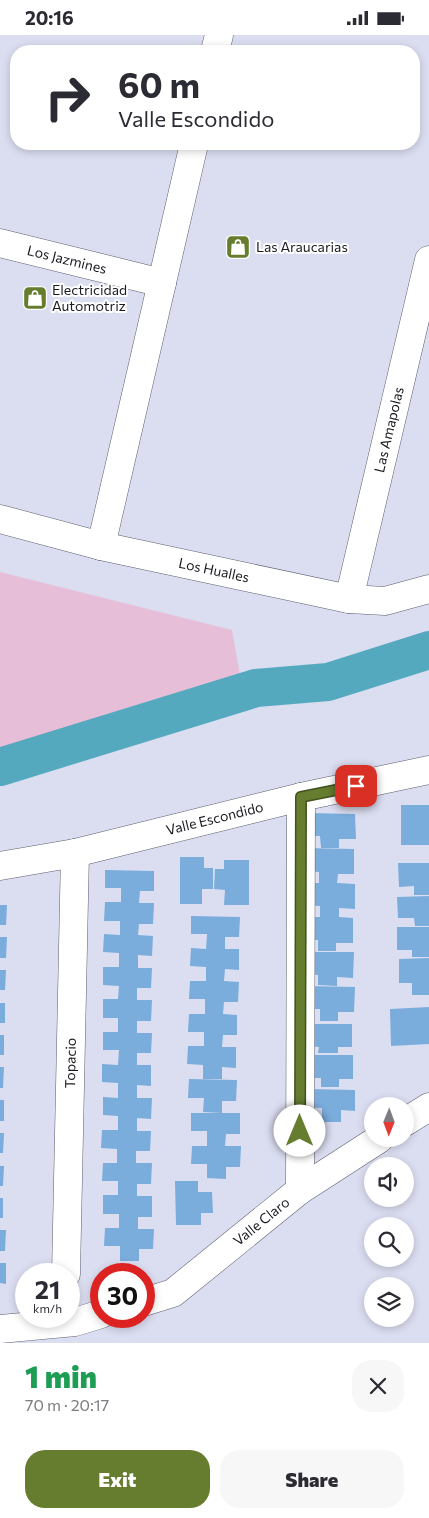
<!DOCTYPE html>
<meta charset="utf-8">
<style>
body{margin:0;font-family:Commissioner,sans-serif;background:#f7f7f7;color:#2b2b33;height:100vh;display:flex;flex-direction:column;font-size:19px;white-space:nowrap}
*{box-sizing:border-box;margin:0}
p{font-size:16px;color:#7c7c81}
.icon{flex:none;width:28px;height:28px;fill:none;stroke:currentColor;stroke-width:2;stroke-linecap:round;stroke-linejoin:round}
.map{position:relative;height:1308px;overflow:hidden}
.drawer{display:flex;flex-direction:column;background:#fff;flex:1}
.drawer>*{flex:none}
.hud{position:absolute;left:10px;top:10px;width:410px;height:105px;border-radius:20px;box-shadow:0 2px 8px #0003;background:#fff;color:#2b2b33;overflow:hidden}
.needle{width:32px;rotate:181deg}
.controls{position:absolute;left:364px;top:1062px;display:grid;gap:10px}
.controls a{display:grid;place-items:center;width:50px;height:50px;border-radius:50%;background:#fff;box-shadow:0 2px 8px #0003;font-size:25px}
.speed{position:absolute;left:15px;top:1228px;display:flex;gap:10px;font-size:25px;font-weight:700;text-align:center}
.speed>*{display:grid;place-content:center;width:65px;height:65px;border-radius:50%;background:#fff;box-shadow:0 2px 8px #0003;line-height:1}
.speed small{font-size:12px;font-weight:400}
.speed .limit{border:8px solid #d22;background:#fff;color:#111}
.pin{position:absolute;display:grid;place-items:center;width:42px;height:42px;color:#fff;margin:-21px;border-radius:10px;box-shadow:0 2px 8px #0006}
.me{position:absolute;width:55px;margin:-28px;rotate:0deg;stroke-linejoin:round;filter:drop-shadow(0 0 4px #0008)}
.turn{display:flex;align-items:center;gap:18px;height:105px;padding:0 25px;font-size:22px}
.turn .icon{width:65px;height:65px;stroke-width:2.5}
.turn b{display:block;font-size:35px;line-height:42px}
.round{display:grid;place-items:center;flex:none;width:52px;height:52px;border-radius:20px;background:#f7f7f7}
.head{display:flex;align-items:center;justify-content:space-between;height:85px;padding:0 25px}
h1{font-size:30px;font-weight:800;line-height:38px;color:#1e9e55}
.action{display:flex;gap:10px;margin-top:auto;padding:10px 25px}
.action a{flex:1;height:58px;border-radius:20px;background:#667d2f;color:#fff;font-size:20px;font-weight:800;line-height:58px;text-align:center}
.action a+a{background:#f7f7f7;color:#2b2b33}
.status{display:flex;justify-content:space-between;align-items:center;height:35px;padding:0 25px;background:#fff;direction:ltr}
.status svg{height:14px;fill:currentColor}
.map>svg:first-child{display:block}
.green{fill:#e7bed7}
.lines{fill:none;stroke-linecap:round;stroke-linejoin:round}
.canal{stroke:#54a9bf;stroke-width:38}
.building{fill:#7aacdc}
.minor-casing{stroke:#5c5e6f;stroke-width:29}
.minor{stroke:#fff;stroke-width:28}
.route-casing{stroke:#42511f;stroke-width:12}
.route{stroke:#667d2f;stroke-width:9}
.labels{text-anchor:middle;stroke-width:4;stroke-linejoin:round;paint-order:stroke}
.poi-label{font-size:14px;fill:#1a1b21;stroke:#fff;text-anchor:start}
.street-label{font-size:14px;fill:#1a1b21;stroke:#fff}
</style>
<div class="status"><b>20:16</b><svg viewBox="0 0 49 12"><path d="M0 12V9h3v3zM5 12V6h3v6zM10 12V3h3v9zM15 12V0h3v12zM26 1h20v11H26zM47 4h2v5h-2z"/></svg></div>
<div class="map">
<svg width="429" height="1308" viewBox="0 0 429 1308">
<rect width="100%" height="100%" fill="#dbdef1"/>
<path class="green" d="M0,537l232,58 11,62 -243,75z"/>
<g class="lines">
<path class="canal" d="M0,732l256,-79 72,-6 101,-32"/>
</g>
<g class="building">
<rect x="401" y="770" width="28" height="40"/>
<path d="M305,778l50,1 1,25h-17v9h-18l-1,-12h-16z"/>
<path d="M303,813l51,1v25h-16l-1,9 18,1v25l-16,-1v9l14,1v25h-17v8h-18v-11h-16v-23h18v-11l-16,-1v-22h15v-11l-16,-1z"/>
<path d="M180,822h24v11h9v21h-11v15h-22z"/>
<path d="M224,825h25v45h-25l1,-15 -11,-1 1,-20h9z"/>
<path d="M398,828h31v32h-15v-9l-15,1z"/>
<path d="M105,835l49,1v20h-14l-1,12h15l-1,21h-14l-1,11 15,1 -1,20 -14,-1v13h14l-1,20h-14v12h15l-1,21h-14v12h15l-1,20h-14v12h14v21l-14,-1v13h15l-1,21 -14,-1v13h14l-1,20h-14v12h16l-1,21h-14v12h15v21h-14v12h16l-1,20h-14v12h-19v-15h-16l1,-18h14v-14h-16v-19h15v-14h-16l1,-18h14v-14l-16,-1 1,-18h16v-14l-15,-1v-18l15,1v-15l-16,-1v-18l16,1 1,-15h-16v-18h15v-14h-15v-19h15l1,-13 -16,-1v-18h16v-14l-16,-1 1,-18 16,1v-14h-16l1,-19h16v-14h-16z"/>
<path d="M429,861v30h-14l-1,-8h-16l-1,-21z"/>
<path d="M0,870h7l-1,20h-6z"/>
<path d="M191,881l49,1 -1,20h-14v12h14v21l-14,-1 -1,12 15,1 -1,20h-14l-1,12 14,1v20h-14l-1,12h14v21l-14,-1v12h-19v-14l-16,-1 1,-18h24h-8v-14h-16l1,-18h16v-15h-16l1,-18h16v-14l-16,-1 1,-18 15,1 1,-15h-16z"/>
<path d="M397,892h32v30h-17v-7h-15z"/>
<path d="M0,902h7l-1,21h-6z"/>
<path d="M302,917h52l-1,26 -16,-1v9l-19,-1v-10l-16,-1z"/>
<path d="M429,923v37h-17v-12h-13v-24z"/>
<path d="M0,935h6l-1,20h-5z"/>
<path d="M304,951l51,1 -1,25h-16v9h-18v-12h-16z"/>
<rect x="0" y="968" width="5" height="20"/>
<path d="M429,972v37l-38,2 -1,-37z"/>
<path d="M305,989h47v23h-14v6h-20l1,-6 -14,-1z"/>
<rect x="0" y="1000" width="4" height="20"/>
<path d="M305,1020h48v24h-14v8h-18v-9h-16z"/>
<path d="M0,1032h4l-1,21h-3z"/>
<path d="M189,1044l48,1 -1,21h-14v12l-19,-1 1,-14h-16z"/>
<path d="M307,1054l48,1v21l-14,-1v12h-19v-14l-16,-1z"/>
<rect x="0" y="1065" width="4" height="21"/>
<path d="M191,1078h49v21h-14l-1,12h16l-1,21h-14v12l-19,-1v-14h-16l1,-18h15v-15h-16z"/>
<path d="M0,1098h4l-1,20h-3z"/>
<path d="M0,1131h4l-1,20h-3z"/>
<path d="M175,1146h23v11h14l1,21h-12v12h-25z"/>
<rect x="0" y="1163" width="3" height="20"/>
<path d="M0,1195h6l-1,21h-5z"/>
<path d="M0,1228h6v21l-6,-1z"/>
</g>
<g class="lines">
<defs>
<g id="minor">
<path d="M215,16l4,-16"/>
<path id="s1" d="M0,208l162,40"/>
<path id="s2" d="M0,484l101,27 248,53 36,2 44,-12"/>
<path d="M101,511l93,-402"/>
<path id="s3" d="M349,564l80,-339"/>
<path id="s4" d="M0,831l75,-13 226,-56 128,-27"/>
<path d="M405,1087l24,-15"/>
<path d="M300,1155l1,-393"/>
<path id="s5" d="M66,1239l9,-421"/>
<path id="s6" d="M144,1267l29,-9 127,-103 79,-51"/>
<path d="M0,1294l75,-7 26,-8"/>
</g>
</defs>
<use href="#minor" class="minor-casing"/>
<use href="#minor" class="minor"/>
</g>
<g class="lines">
<defs>
<path id="route" d="M300,1096l1,-334 55,-11"/>
</defs>
<use href="#route" class="route-casing"/>
<use href="#route" class="route"/>
</g>
<defs>
<symbol id="shop-square" viewBox="-11 -11 22 22"><rect x="-9" y="-9" width="18" height="18" rx="4" fill="#667d2f" stroke="#fff"/><path d="M-5-2.5h2.3a2.7 3.5 0 0 1 5.4 0H5L5.5 6h-11ZM-1.5-2.5h3a1.5 2.3 0 0 0-3 0Z" fill="#fff"/></symbol>
</defs>
<g fill-rule="evenodd">
<use href="#shop-square" x="224" y="198" width="28" height="28"/>
<use href="#shop-square" x="21" y="249" width="28" height="28"/>
</g>
<g class="labels">
<g class="poi-label">
<text x="256" y="217">Las Araucarias</text>
<text x="52" y="260">Electricidad<tspan x="52" dy="16">Automotriz</tspan></text>
</g>
<g class="street-label">
<text dy="5" stroke="none"><textPath href="#s1" startOffset="69">Los Jazmines</textPath></text>
<text dy="5" stroke="none"><textPath href="#s3" startOffset="174">Las Amapolas</textPath></text>
<text dy="5" stroke="none"><textPath href="#s2" startOffset="220">Los Hualles</textPath></text>
<text dy="5" stroke="none"><textPath href="#s4" startOffset="220">Valle Escondido</textPath></text>
<text dy="5" stroke="none"><textPath href="#s5" startOffset="211">Topacio</textPath></text>
<text dy="5" stroke="none"><textPath href="#s6" startOffset="144">Valle Claro</textPath></text>
</g>
</g>
</svg>
<div class="controls">
<a><svg class="needle" viewBox="-14 -14 28 28"><path d="M0-13l5 13h-10z" fill="#e53935"/><path d="M0 13l5-13h-10z" fill="#7c7c81"/></svg></a>
<a><svg class="icon" aria-label="sound" viewBox="0 0 24 24"><path d="M4 9h4l5-4v14l-5-4H4zM17 9q2 3 0 6"/></svg></a>
<a><svg class="icon" aria-label="search" viewBox="0 0 24 24"><circle cx="10" cy="10" r="6"/><path d="M15 15l6 6"/></svg></a>
<a><svg class="icon" aria-label="layers" viewBox="0 0 24 24"><path d="M12 4l9 5-9 5-9-5zM3 14l9 5 9-5"/></svg></a>
</div>
<div class="speed"><div>21<small>km/h</small></div><div class="limit">30</div></div>
<div class="pin" style="left:356px;top:751px;background:#d93025"><svg class="icon" aria-label="arrive" viewBox="0 0 24 24"><path d="M6 21V4h12l-3 4 3 4H6"/></svg></div>
<svg class="me" style="left:300px;top:1096px" viewBox="-20 -20 40 40"><circle r="19" fill="#fff"/><path d="M0-13L10 11 0 6-10 11z" fill="#667d2f"/></svg>
<div class="hud">
<div class="turn"><svg class="icon" aria-label="right" viewBox="0 0 24 24"><path d="M7 20v-9h11M14 6l5 5-5 5"/></svg><div><b>60 m</b>Valle Escondido</div></div>
</div>
</div>
<section class="drawer">
<div class="head"><div><h1>1 min</h1><p>70 m · 20:17</p></div><a class="round"><svg class="icon" aria-label="close" viewBox="0 0 24 24"><path d="M6 6l12 12M18 6L6 18"/></svg></a></div>
<div class="action"><a>Exit</a><a>Share</a></div>
</section>
